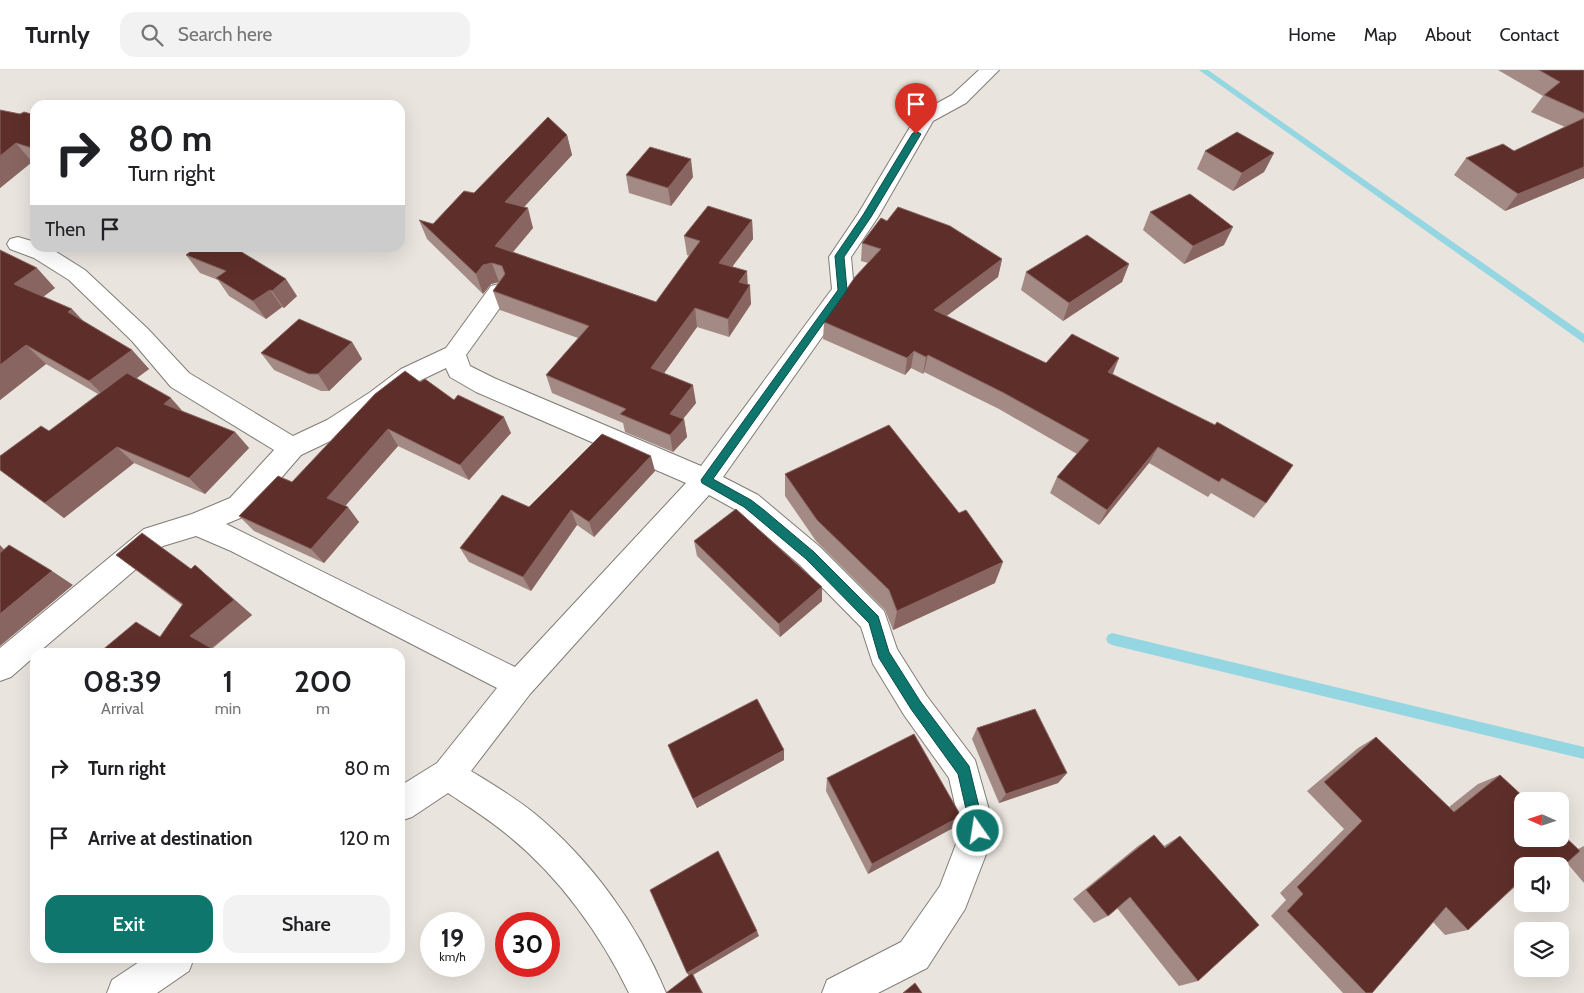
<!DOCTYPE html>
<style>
body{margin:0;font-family:Cabin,sans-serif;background:#f2f2f2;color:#202124;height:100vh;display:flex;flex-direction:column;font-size:19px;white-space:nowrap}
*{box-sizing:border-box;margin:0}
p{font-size:16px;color:#757577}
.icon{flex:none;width:28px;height:28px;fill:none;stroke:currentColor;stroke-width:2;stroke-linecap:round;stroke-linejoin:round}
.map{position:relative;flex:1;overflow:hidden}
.details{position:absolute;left:30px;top:578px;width:375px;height:315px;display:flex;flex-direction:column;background:#fff;border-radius:15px;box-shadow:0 5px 20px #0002}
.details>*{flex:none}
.banner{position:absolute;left:30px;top:30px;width:375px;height:152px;border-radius:15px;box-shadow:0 5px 20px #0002;background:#fff;color:#202124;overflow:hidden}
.needle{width:32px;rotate:273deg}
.tools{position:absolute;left:1514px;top:722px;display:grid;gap:10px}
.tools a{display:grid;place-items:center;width:55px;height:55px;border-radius:10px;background:#fff;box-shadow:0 5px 20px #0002;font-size:25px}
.speed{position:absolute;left:420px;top:842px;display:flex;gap:10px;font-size:25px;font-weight:700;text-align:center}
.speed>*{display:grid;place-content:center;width:65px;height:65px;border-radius:50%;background:#fff;box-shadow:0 5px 20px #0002;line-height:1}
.speed small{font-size:12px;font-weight:400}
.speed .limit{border:8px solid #d22;background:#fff;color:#111}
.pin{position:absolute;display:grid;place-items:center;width:42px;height:42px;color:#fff;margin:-51px -21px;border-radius:50% 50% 50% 0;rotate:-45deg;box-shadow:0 0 5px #0007}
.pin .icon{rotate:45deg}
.me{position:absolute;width:55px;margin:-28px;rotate:347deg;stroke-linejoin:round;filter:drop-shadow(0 0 4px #0008)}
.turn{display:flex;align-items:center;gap:18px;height:105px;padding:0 15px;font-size:22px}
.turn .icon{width:65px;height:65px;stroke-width:2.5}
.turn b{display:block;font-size:35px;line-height:42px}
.then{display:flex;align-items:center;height:48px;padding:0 15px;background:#0003;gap:10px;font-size:19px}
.eta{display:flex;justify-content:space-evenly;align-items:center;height:85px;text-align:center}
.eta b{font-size:30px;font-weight:600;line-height:35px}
.action{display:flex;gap:10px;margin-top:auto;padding:10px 15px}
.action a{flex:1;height:58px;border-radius:15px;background:#0f766e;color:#fff;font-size:20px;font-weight:600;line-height:58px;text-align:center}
.action a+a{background:#f2f2f2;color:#202124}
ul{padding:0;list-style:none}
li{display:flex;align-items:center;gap:15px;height:70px;padding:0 15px}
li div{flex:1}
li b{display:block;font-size:19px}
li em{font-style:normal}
header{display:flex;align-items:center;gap:30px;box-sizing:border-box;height:70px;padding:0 25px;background:#fff;border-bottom:1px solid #e0e0e0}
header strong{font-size:24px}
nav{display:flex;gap:28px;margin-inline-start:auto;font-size:18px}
.search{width:350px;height:45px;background:#f2f2f2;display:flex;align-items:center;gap:12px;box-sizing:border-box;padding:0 18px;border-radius:15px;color:#757577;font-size:19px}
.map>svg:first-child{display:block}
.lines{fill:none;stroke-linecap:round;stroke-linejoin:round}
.stream{fill:#94d6e1;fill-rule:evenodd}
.minor-casing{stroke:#817c76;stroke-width:2}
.minor{fill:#fff;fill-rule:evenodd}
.wall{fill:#a48a84}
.shaded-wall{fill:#886560}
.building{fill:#5e2f2a;stroke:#886560}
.route{fill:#0f766e;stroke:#0a4d48}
</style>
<header>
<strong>Turnly</strong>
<div class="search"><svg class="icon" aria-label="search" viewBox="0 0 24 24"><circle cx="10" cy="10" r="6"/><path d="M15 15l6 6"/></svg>Search here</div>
<nav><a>Home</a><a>Map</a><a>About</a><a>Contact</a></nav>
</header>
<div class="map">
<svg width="1584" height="923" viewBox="0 0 1584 923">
<rect width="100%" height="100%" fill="#e9e4dd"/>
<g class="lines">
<g class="stream">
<path d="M1199,0h9l376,264v9z"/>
<path d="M1112,563l472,114v12l-472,-114 -4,-2 -2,-4 2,-4z"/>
</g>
<defs>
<g id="minor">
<path d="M979,0h20l-33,33 -33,18 -55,96 -27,40 3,33 -3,6 -128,181 35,18 62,52 64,64 13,38 29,46 49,65 20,71 -30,78 -38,59 -49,25h-56l5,-13 74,-38 39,-56 21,-55 -12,-53 -45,-63 -31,-51 -12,-37 -61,-62 -62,-54 -29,-16 -179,199 -59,77c21,13 43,26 63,42 57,47 104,112 132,180h-37c-28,-58 -69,-115 -119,-156 -20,-17 -41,-30 -62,-44l-36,24 -12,4v-35l37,-23 60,-75 -266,-137 -35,-15 -33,10 -124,106h-4v4l-24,21 -11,4v-33l144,-119 48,-15 38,-16 44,-48 -103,-63 -39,-46 -63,-61 -35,-22 -24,-9 -3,-5 3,-5 8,-2 17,5v6h15l35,22 63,59 41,44 104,63 34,-16 42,-27 32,-24 45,-21 45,-62 8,-2 8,2 3,6 -3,6 -41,57 4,11 24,12 207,88 131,-177 -3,-32 29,-43 58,-97 3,-4 33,-18zM446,298l4,9 26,15 210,91 -171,184 -289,-143 24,-10 51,-59 44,-21 42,-27 32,-26z"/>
<path d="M145,888h49l-5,13 -32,22h-50l5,-13z"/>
</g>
</defs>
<use href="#minor" class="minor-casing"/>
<use href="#minor" class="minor"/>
</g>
<g class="wall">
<path d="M1498,0h86v108l-79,33 -51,-36 12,-17 48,-7 51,-24 -34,-15 12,-16z"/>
<path d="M0,40l20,4 15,1v48l-3,-1 -32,26z"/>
<path d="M567,65l5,20 -48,52 9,21 -20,24 143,50 33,-46 -2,-1 -3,-19 68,-16 1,19 -21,27 16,19 3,19 -22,33 -32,-10 -33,46 32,30 -13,16h1l3,18 -14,15 -48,-20 -2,-9 -71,-30 -6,-18 32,-37 -78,-28 -7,-19 6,-9 -8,2 -8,10 -56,-55 -8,-19 14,4 41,-31z"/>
<path d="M1205,81l69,2 -10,19 -31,19 -36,-22z"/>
<path d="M626,105l67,2 -22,29 -42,-13z"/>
<path d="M1150,142l74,33 -40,19 -41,-34z"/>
<path d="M862,173l140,16 -4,18 -52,39 100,47 73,-5 -7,16 154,129 -12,15 -43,-25 -3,4 -59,-34 -50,62 -49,-32 7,-16 20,-23 -78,-45 -75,-37 -1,2 -12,-6 -6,7 -82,-36 1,-17 44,-59 -7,-2z"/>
<path d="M0,180l55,38 -12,9 89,53 17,19 -13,9 46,33 53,21 14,16 -44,46 -71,-31 -70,55 -64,-48 49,-39 49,-37 -52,-30 -46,36z"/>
<path d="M186,185l111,41 -13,12 -2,-1 -16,12 -37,-23 -11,-16 -18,-7z"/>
<path d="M1129,194l-7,18 -59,39 -42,-31 5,-18z"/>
<path d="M352,272l10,17 -33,32h-8l-47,-21 -13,-17z"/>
<path d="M420,312l34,18 57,33 -42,47 -71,-34 -53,60 14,16 -35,41 -70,-32 -15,-15 53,-34z"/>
<path d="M655,401l-61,66 -17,-12 -46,66 -62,-29 -9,-14 69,-41z"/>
<path d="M785,404l210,109 -102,47 -8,-20 -69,-69 -31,-45z"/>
<path d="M694,471l128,60 -42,36 -83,-81z"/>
<path d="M116,485l75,14 4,-4 57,50 -40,34 -52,-12 22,-32z"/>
<path d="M977,658l90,45 -9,10 -59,20 -27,-64z"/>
<path d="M1376,667l73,70 29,-23 22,-9 78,74 6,-3v37l-17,-20 -45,3v22l-4,-4 -50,46 -23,5 -12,-13 -61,71h-29l-72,-77 15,-16 -6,-7 64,-64 -37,-38 51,-43z"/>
<path d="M668,675l116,15 -87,48 -25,-52z"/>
<path d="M827,708l134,38 -8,12 -85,46 -42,-83z"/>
<path d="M1154,765l10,11 16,-10 18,145 -19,5 -62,-78 -9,8 -14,7 -21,-24 65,-53z"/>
</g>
<g class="shaded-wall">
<path d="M567,65l5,20 -61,66 -6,-19z"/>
<path d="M16,73l16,19 -32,26v-32z"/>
<path d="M1274,83l-10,19 -31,19 9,-18z"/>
<path d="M691,89l2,18 -22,29 -3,-18z"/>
<path d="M1584,96v12l-79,33 13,-17z"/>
<path d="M528,138l5,20 -31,37 -7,-19z"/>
<path d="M752,150l1,19 -32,43 -2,-19z"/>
<path d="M1233,157l-9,18 -40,19 9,-18z"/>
<path d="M1002,189l-4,18 -67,51 3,-18z"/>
<path d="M492,193l7,19 -8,2 -8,10 -7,-20 7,-9z"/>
<path d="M1129,194l-7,18 -59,39 6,-18z"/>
<path d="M37,198l18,20 -22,16 -19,-20z"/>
<path d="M747,201l1,17 2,-3 1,19 -22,33 -1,-18 11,-37z"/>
<path d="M286,209l11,17 -13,12 -12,-17z"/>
<path d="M270,220l12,17 -16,12 -13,-18z"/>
<path d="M695,238l2,19 -42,59 -4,-18z"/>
<path d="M72,239l18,19 -22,-16z"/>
<path d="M352,272l10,17 -33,32 -11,-17z"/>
<path d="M26,275l20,19 -46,36v-35z"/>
<path d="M132,280l17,19 -41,31 -19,-19z"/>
<path d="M914,281l-3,17 -6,7 2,-17z"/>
<path d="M928,285l-4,17 -1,2 3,-17z"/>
<path d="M1119,288l-7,18 -4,-4z"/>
<path d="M693,315l3,18 -18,22 6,-6 3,18 -14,15 -3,-17v-21z"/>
<path d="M171,328l15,17 -22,-11z"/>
<path d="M504,347l7,16 -42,47 -9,-15z"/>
<path d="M388,359l10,17 -59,67 -12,-15z"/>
<path d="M235,362l14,16 -44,46 -16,-16z"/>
<path d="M117,377l17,16 -70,55 -19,-15z"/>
<path d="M1158,377l-9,16 -50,62 8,-15z"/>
<path d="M651,386l4,15 -61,66 -5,-15z"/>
<path d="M348,437l11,15 -35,41 -13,-14z"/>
<path d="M571,440l6,15 -46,66 -8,-14z"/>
<path d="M0,475l21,23 -21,-13z"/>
<path d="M1003,492l-8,21 -102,47 4,-19z"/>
<path d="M195,495l57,50 -43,35 -19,-14z"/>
<path d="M52,501l21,14 -73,61v-32z"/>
<path d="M822,517v14l-42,36 -1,-13z"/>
<path d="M784,680v10l-87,48 -4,-9z"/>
<path d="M1067,703l-9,10 -59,20 7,-9z"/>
<path d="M961,746l-8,12 -85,46 4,-10z"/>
<path d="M757,861l2,5 -66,39 10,18h-1l-15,-20z"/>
</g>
<g class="building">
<path d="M1539,0h45v43l-40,-18 16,-13z"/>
<path d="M199,32l7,3h-13z"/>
<path d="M0,40l20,4 4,-2 11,3v34l-19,-6 -16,13z"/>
<path d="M548,47l19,18 -62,67 23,6 -33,38 161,56 44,-61 -16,-5 24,-30 44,14 -33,43 28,8 -8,11 11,3 -22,34 -33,-11 -44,60 42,17 -23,29 14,5 -14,16 -50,-21 6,-5 -80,-34 43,-49 -96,-35 12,-17 -3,-8 -10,-3 -9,2 -7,9 -57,-54 14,4 31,-33 10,2z"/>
<path d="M1584,48v49l-66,27 -52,-36 37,-14 11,7z"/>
<path d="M1237,62l37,21 -32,20 -37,-22z"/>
<path d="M650,77l41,12 -23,29 -42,-13z"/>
<path d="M1190,124l43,33 -40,19 -43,-34z"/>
<path d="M898,137l52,19 52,33 -68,51 112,53 26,-29 47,24 -11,14 107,53 2,-3 76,43 -27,38 -44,-25 -3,4 -61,-35 -51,63 -50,-33 32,-37 -85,-47 -76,-38 -2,2 -12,-6 -7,7 -83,-36 31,-45 26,-28 -19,-6 19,-25 6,3z"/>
<path d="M1087,165l42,29 -60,39 -43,-31z"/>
<path d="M195,178h40l51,31 -14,12 -2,-1 -17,11 -37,-23 10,-7 -40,-16z"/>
<path d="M0,180l37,18 -23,16 58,25 -4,3 64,38 -43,31 -63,-36 -26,20z"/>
<path d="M299,249l53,23 -34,32h-9l-48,-21z"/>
<path d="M405,301l15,11 5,-3 29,21 4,-5 46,22 -44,48 -72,-36 -61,69 21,9 -37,42 -72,-33 39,-40 14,6 83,-88z"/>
<path d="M127,303l44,25 -7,6 71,28 -46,46 -72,-31 -72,56 -45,-33v-14l41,-30 8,5z"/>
<path d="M889,355l70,88 7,-3 37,52 -106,49 -8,-21 -72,-70 -32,-46z"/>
<path d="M602,364l49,22 -62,66 -18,-12 -48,67 -63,-29 42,-53 27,12z"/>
<path d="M736,439l86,78 -43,37 -85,-83z"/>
<path d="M142,463l49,36 4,-4 39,35 -44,36 28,16h-118l36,-30 24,15 23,-33 -67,-49z"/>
<path d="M9,475l43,26 -52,43v-61z"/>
<path d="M757,629l27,51 -91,49 -25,-54z"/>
<path d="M1035,639l32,64 -61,21 -29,-66z"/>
<path d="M914,664l47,82 -89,48 -45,-86z"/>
<path d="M1376,667l78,75 46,-37 28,26h-6v38h38v-7l20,19 -20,18v-3h-38v13l-54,51 -22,-23 -74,86h-6l-79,-82 16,-17 -6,-7 65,-66 -38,-39z"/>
<path d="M1154,765l11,13 15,-12 79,89 -61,56 -68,-84 -22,19 -22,-26z"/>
<path d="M718,781l39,80 -70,42 -37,-83z"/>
<path d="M692,903l10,20h-36z"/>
<path d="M915,913l7,10h-19z"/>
</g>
<path class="route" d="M916,61l5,3 -50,83 -27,40 3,33 -134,189 38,21 13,10 50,42 64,64 11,36 31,49 49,65 16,65 -2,5 -5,2 -5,-2 -2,-5 -13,-57 -47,-65 -32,-51 -10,-35 -63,-64 -50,-42 -12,-10 -42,-24 -1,-3 137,-190 -3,-34 28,-41 49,-81z"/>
</svg>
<div class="tools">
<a><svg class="needle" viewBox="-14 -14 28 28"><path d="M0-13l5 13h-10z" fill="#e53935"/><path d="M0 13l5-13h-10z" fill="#757577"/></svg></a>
<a><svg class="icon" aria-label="sound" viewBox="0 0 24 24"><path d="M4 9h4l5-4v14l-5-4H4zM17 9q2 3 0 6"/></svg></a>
<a><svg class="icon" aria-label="layers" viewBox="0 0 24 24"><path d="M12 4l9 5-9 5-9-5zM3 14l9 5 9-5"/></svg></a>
</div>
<div class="speed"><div>19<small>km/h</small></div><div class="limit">30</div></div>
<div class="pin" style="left:916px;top:64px;background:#d93025"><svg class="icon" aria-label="arrive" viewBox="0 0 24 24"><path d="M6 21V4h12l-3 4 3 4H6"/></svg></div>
<svg class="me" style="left:978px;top:761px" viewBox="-20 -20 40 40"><circle r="17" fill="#0f766e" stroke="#fff" stroke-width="3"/><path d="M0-11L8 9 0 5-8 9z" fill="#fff"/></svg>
<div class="banner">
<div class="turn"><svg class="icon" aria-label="right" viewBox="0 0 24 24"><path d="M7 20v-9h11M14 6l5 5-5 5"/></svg><div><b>80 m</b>Turn right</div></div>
<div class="then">Then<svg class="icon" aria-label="arrive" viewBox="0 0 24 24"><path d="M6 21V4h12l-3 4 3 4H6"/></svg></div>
</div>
<section class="details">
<div class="eta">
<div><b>08:39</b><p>Arrival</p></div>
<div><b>1</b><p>min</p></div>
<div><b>200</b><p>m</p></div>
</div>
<ul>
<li><svg class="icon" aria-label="right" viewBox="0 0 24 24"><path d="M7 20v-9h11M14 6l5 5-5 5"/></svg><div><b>Turn right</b></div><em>80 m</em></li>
<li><svg class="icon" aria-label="arrive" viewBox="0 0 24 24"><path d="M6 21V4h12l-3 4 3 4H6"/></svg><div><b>Arrive at destination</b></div><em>120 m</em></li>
</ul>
<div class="action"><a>Exit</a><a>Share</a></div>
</section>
</div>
